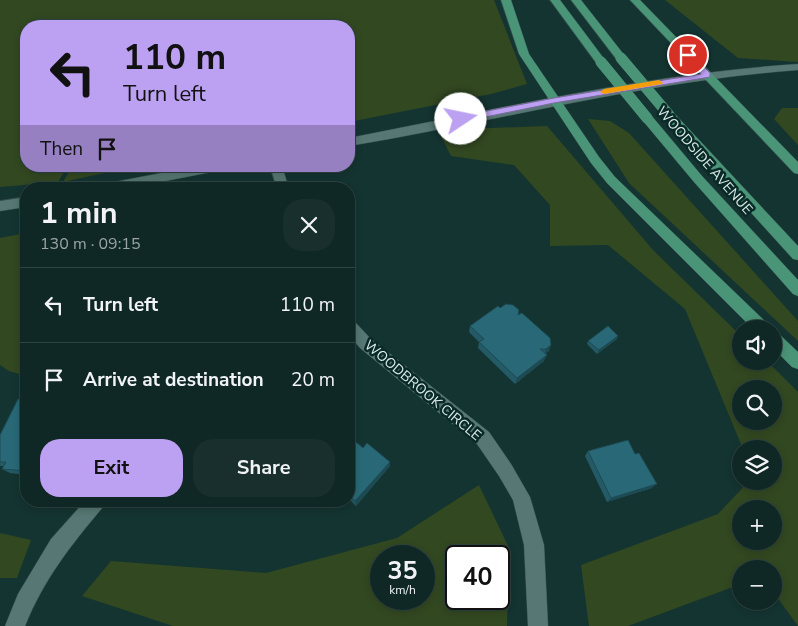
<!DOCTYPE html>
<meta charset="utf-8">
<style>
body{margin:0;font-family:"Nunito Sans",sans-serif;background:#182f2d;color:#f1f3f6;height:100vh;display:flex;flex-direction:column;font-size:19px;white-space:nowrap}
*{box-sizing:border-box;margin:0}
p{font-size:16px;color:#9ba5a7}
.icon{flex:none;width:28px;height:28px;fill:none;stroke:currentColor;stroke-width:2;stroke-linecap:round;stroke-linejoin:round}
.map{position:relative;flex:1;overflow:hidden}
.details{position:absolute;left:20px;top:182px;width:335px;height:325px;display:flex;flex-direction:column;background:#0f2725;border-radius:20px;box-shadow:0 2px 8px #0003,0 0 0 1px #2f4442}
.details>*{flex:none}
.hud{position:absolute;left:20px;top:20px;width:335px;height:152px;border-radius:20px;box-shadow:0 2px 8px #0003,0 0 0 1px #2f4442;background:#bca0f2;color:#111;overflow:hidden}
.buttons{position:absolute;left:732px;top:320px;display:grid;gap:10px}
.buttons a{display:grid;place-items:center;width:50px;height:50px;border-radius:50%;background:#0f2725;box-shadow:0 2px 8px #0003,0 0 0 1px #2f4442;font-size:25px}
.speed{position:absolute;left:370px;top:545px;display:flex;gap:10px;font-size:25px;font-weight:700;text-align:center}
.speed>*{display:grid;place-content:center;width:65px;height:65px;border-radius:50%;background:#0f2725;box-shadow:0 2px 8px #0003,0 0 0 1px #2f4442;line-height:1}
.speed small{font-size:12px;font-weight:400}
.speed .limit{border:2px solid #111;border-radius:8px;background:#fff;color:#111}
.pin{position:absolute;display:grid;place-items:center;width:42px;height:42px;color:#fff;margin:-21px;border:2px solid #fff;border-radius:50%;box-shadow:0 1px 5px #0007}
.me{position:absolute;width:55px;margin:-28px;rotate:79deg;stroke-linejoin:round;filter:drop-shadow(0 0 4px #0008)}
.turn{display:flex;align-items:center;gap:18px;height:105px;padding:0 20px;font-size:22px}
.turn .icon{width:65px;height:65px;stroke-width:2.5}
.turn b{display:block;font-size:35px;line-height:42px}
.then{display:flex;align-items:center;height:48px;padding:0 20px;background:#0003;gap:10px;font-size:19px}
.round{display:grid;place-items:center;flex:none;width:52px;height:52px;border-radius:20px;background:#182f2d}
.head{display:flex;align-items:center;justify-content:space-between;height:85px;padding:0 20px}
h1{font-size:30px;font-weight:700;line-height:38px}
.button{display:flex;gap:10px;margin-top:auto;padding:10px 20px}
.button a{flex:1;height:58px;border-radius:20px;background:#bca0f2;color:#111;font-size:20px;font-weight:700;line-height:58px;text-align:center}
.button a+a{background:#182f2d;color:#f1f3f6}
ul{padding:0;list-style:none}
li{display:flex;align-items:center;gap:15px;height:75px;padding:0 20px;border-top:1px solid #2f4442}
li div{flex:1}
li b{display:block;font-size:19px}
li em{font-style:normal}
.map>svg:first-child{display:block}
.green{fill:#324821;fill-rule:evenodd}
.lines{fill:none;stroke-linecap:round;stroke-linejoin:round}
.minor-casing{stroke:#354e4b;stroke-width:1}
.tertiary-casing{stroke:#354e4b;stroke-width:1}
.primary-casing{stroke:#354e4b;stroke-width:1}
.minor{fill:#567773;fill-rule:evenodd}
.tertiary{fill:#567773;fill-rule:evenodd}
.primary{fill:#4a9477;fill-rule:evenodd}
.primary-bridge-casing{stroke:#354e4b;stroke-width:11;stroke-linecap:butt}
.primary-bridge{stroke:#4a9477;stroke-width:11}
.wall{fill:#235a66}
.shaded-wall{fill:#1d4a53}
.building{fill:#296977;stroke:#1d4a53}
.route{fill:#bca0f2;stroke:#7a689d}
.slow{fill:#f59e0b}
.labels{text-anchor:middle;stroke-width:5;stroke-linejoin:round;paint-order:stroke}
.street-label{font-size:14px;fill:#dbecea;stroke:#092a27}
</style>
<div class="map">
<svg width="798" height="626" viewBox="0 0 798 626">
<rect width="100%" height="100%" fill="#143431"/>
<g class="green">
<path d="M0,0h494l33,84 -36,10 -142,28v-96h-323v140h42l-10,16 -58,5z"/>
<path d="M665,0h133v62l-60,-4z"/>
<path d="M782,108h16v37l-24,-26z"/>
<path d="M588,119l22,2 19,12 169,188v20l-169,-158z"/>
<path d="M547,126l106,124 88,86v25h26l31,31v234l-24,-33v-24h-33v15l-113,42h-39l-8,-61 137,-51 31,-33h25v-32h-31l-58,-140 -77,-64 -58,1v-41l-36,-40 -63,-9 -13,-26zM741,389h33v32h-33zM741,509h33v32h-33z"/>
<path d="M72,166h64l-73,16z"/>
<path d="M26,233v143l-17,-5 -9,-6v-127z"/>
<path d="M479,485l30,63 -2,78h-334l-91,-30 29,-35 155,12 131,-35zM381,556h43v43h-43zM499,556v43h-43v-43z"/>
<path d="M0,533l31,7 -14,38h-17z"/>
</g>
<g class="lines">
<defs>
<g id="minor">
<path d="M270,166h12l7,23h-12z"/>
<path d="M349,319l5,2 16,17 119,94 22,32 19,33 14,48 4,81h-20l-4,-81 -11,-45 -14,-24 -22,-32 -117,-96 -11,-13z"/>
<path d="M85,501h21l-3,6c-32,38 -59,72 -78,119h-20l13,-32 33,-55z"/>
</g>
<g id="tertiary">
<path d="M798,64v6c-152,11 -299,51 -449,76v-8c149,-29 298,-64 449,-74z"/>
<path d="M198,166h30l-6,4 -98,19h-31l6,-4z"/>
<path d="M26,197v10l-26,4v-10z"/>
</g>
<g id="primary">
<path d="M501,0h10l18,54 70,103 16,20 153,147 3,5h-18l-146,-146 -16,-20 -72,-109z"/>
<path d="M550,0h10l45,60 1,2 -1,2h-8z"/>
<path d="M571,0h10l44,56 1,2 -1,2h-8z"/>
<path d="M630,0h10l158,162v12l-4,-1z"/>
<path d="M669,111l4,1 125,134v14l-5,-1 -128,-141 -2,-3z"/>
<path d="M647,114l4,1 51,61 96,104v16l-5,-2 -99,-112 -51,-61 -2,-3 2,-3z"/>
<path d="M774,333l5,1 19,18v17l-6,-2 -18,-18z"/>
</g>
</defs>
<use href="#minor" class="minor-casing"/>
<use href="#tertiary" class="tertiary-casing"/>
<use href="#primary" class="primary-casing"/>
<use href="#minor" class="minor"/>
<use href="#tertiary" class="tertiary"/>
<use href="#primary" class="primary"/>
<defs>
<g id="primary-bridge">
<path d="M621,58l48,57"/>
<path d="M601,62l46,56"/>
</g>
</defs>
<use href="#primary-bridge" class="primary-bridge-casing"/>
<use href="#primary-bridge" class="primary-bridge"/>
</g>
<g class="wall">
<path d="M500,308l18,7 31,36 -4,3 -1,7 -29,23 -37,-36 1,-6 -10,-10 1,-6z"/>
<path d="M617,339l-20,15 -10,-10 1,-3z"/>
<path d="M26,399v76l-16,-2 -8,-4 2,-3h-4v-31z"/>
<path d="M349,436l14,12 27,18 -34,40 -7,-7z"/>
<path d="M588,451l64,37 -45,14 -22,-46z"/>
</g>
<g class="shaded-wall">
<path d="M618,336l-1,3 -20,15 2,-4z"/>
<path d="M551,345l-2,6 -5,4 2,-6z"/>
<path d="M547,355l-3,6 -29,23 2,-6z"/>
<path d="M390,462v4l-34,40 -1,-5z"/>
<path d="M657,484l-5,4 -45,14 4,-4z"/>
</g>
<g class="building">
<path d="M506,304l7,1 6,5 -1,5 4,-2 28,25 1,7 -5,4h-6l7,6 -30,23 -38,-36 5,-3 -14,-13 28,-20 2,2z"/>
<path d="M608,326l10,10 -19,14 -11,-9z"/>
<path d="M18,399h8v72l-24,-2 4,-7h-6v-27z"/>
<path d="M349,436l14,12 4,-5 23,19 -35,39 -6,-5z"/>
<path d="M628,440l7,14 4,-1 18,31 -46,14 -23,-47z"/>
</g>
<path class="route" d="M685,54h6l19,19v4l-156,26 -93,19 -5,-3 5,-3 93,-18 147,-24 -16,-17z"/>
<path class="slow" d="M659,80l4,3 -1,1 -58,10 -4,-2 4,-3z"/>
<g class="labels">
<g class="street-label">
<text transform="translate(705 160) rotate(49)" y="5">WOODSIDE AVENUE</text>
<text transform="translate(423 390) rotate(40)" y="5">WOODBROOK CIRCLE</text>
</g>
</g>
</svg>
<div class="buttons">
<a><svg class="icon" aria-label="sound" viewBox="0 0 24 24"><path d="M4 9h4l5-4v14l-5-4H4zM17 9q2 3 0 6"/></svg></a>
<a><svg class="icon" aria-label="search" viewBox="0 0 24 24"><circle cx="10" cy="10" r="6"/><path d="M15 15l6 6"/></svg></a>
<a><svg class="icon" aria-label="layers" viewBox="0 0 24 24"><path d="M12 4l9 5-9 5-9-5zM3 14l9 5 9-5"/></svg></a>
<a>+</a>
<a>−</a>
</div>
<div class="speed"><div>35<small>km/h</small></div><div class="limit">40</div></div>
<div class="pin" style="left:688px;top:55px;background:#d93025"><svg class="icon" aria-label="arrive" viewBox="0 0 24 24"><path d="M6 21V4h12l-3 4 3 4H6"/></svg></div>
<svg class="me" style="left:461px;top:119px" viewBox="-20 -20 40 40"><circle r="19" fill="#fff"/><path d="M0-13L10 11 0 6-10 11z" fill="#bca0f2"/></svg>
<div class="hud">
<div class="turn"><svg class="icon" aria-label="left" viewBox="0 0 24 24"><path d="M17 20v-9H6M10 6l-5 5 5 5"/></svg><div><b>110 m</b>Turn left</div></div>
<div class="then">Then<svg class="icon" aria-label="arrive" viewBox="0 0 24 24"><path d="M6 21V4h12l-3 4 3 4H6"/></svg></div>
</div>
<section class="details">
<div class="head"><div><h1>1 min</h1><p>130 m · 09:15</p></div><a class="round"><svg class="icon" aria-label="close" viewBox="0 0 24 24"><path d="M6 6l12 12M18 6L6 18"/></svg></a></div>
<ul>
<li><svg class="icon" aria-label="left" viewBox="0 0 24 24"><path d="M17 20v-9H6M10 6l-5 5 5 5"/></svg><div><b>Turn left</b></div><em>110 m</em></li>
<li><svg class="icon" aria-label="arrive" viewBox="0 0 24 24"><path d="M6 21V4h12l-3 4 3 4H6"/></svg><div><b>Arrive at destination</b></div><em>20 m</em></li>
</ul>
<div class="button"><a>Exit</a><a>Share</a></div>
</section>
</div>
